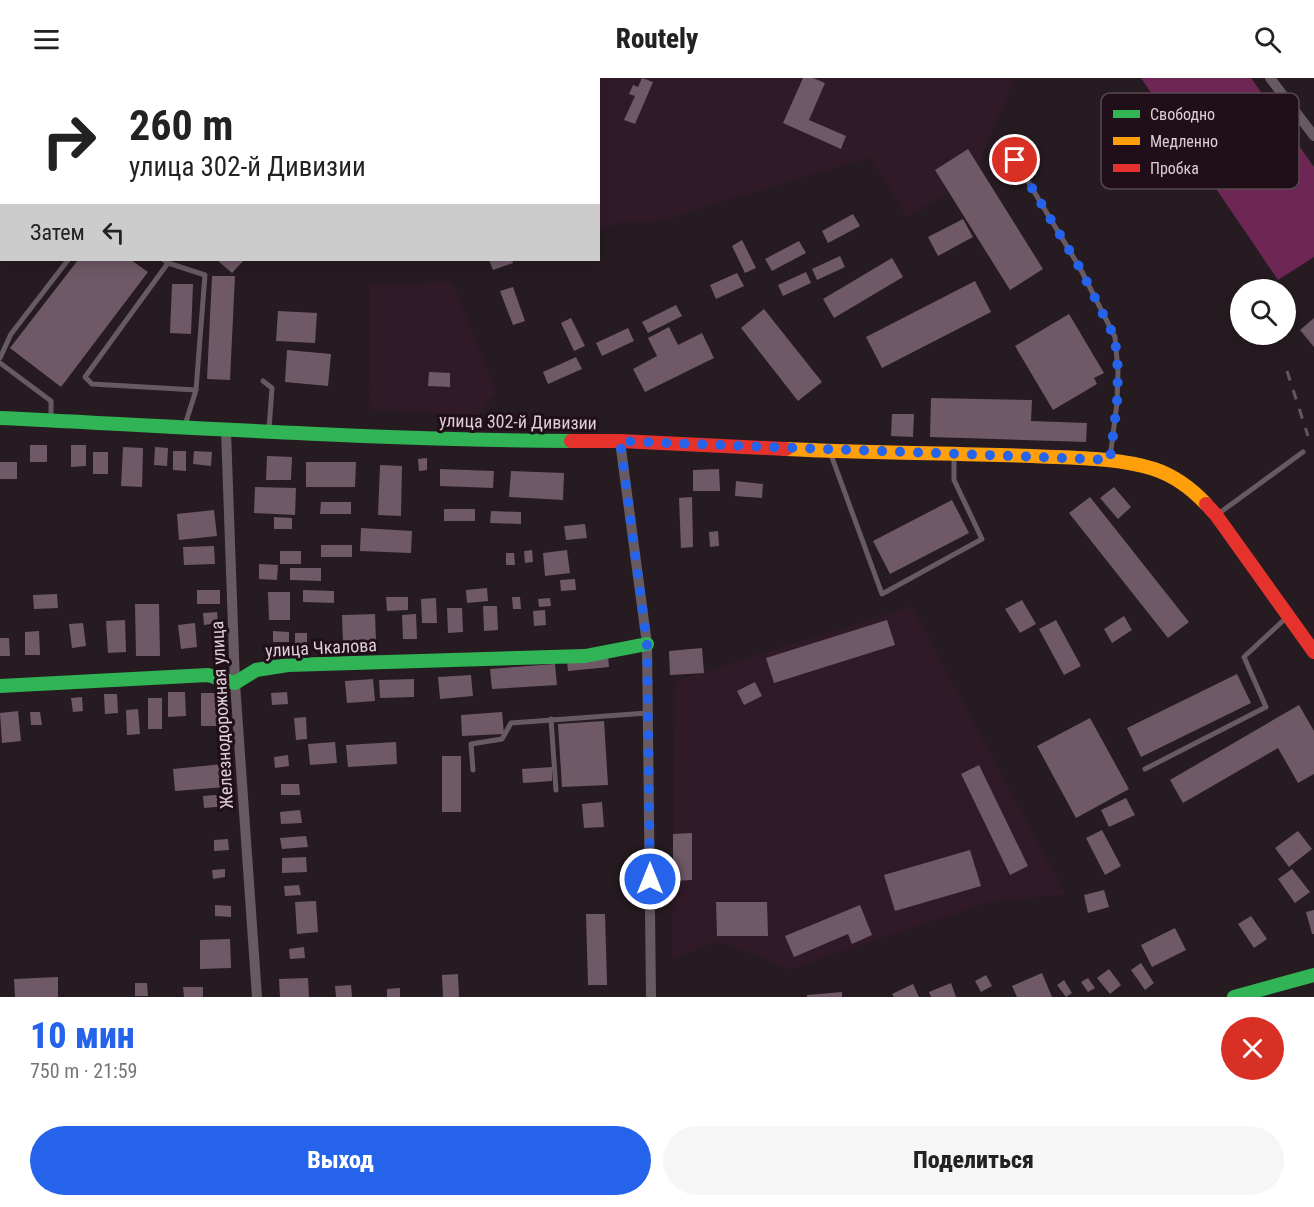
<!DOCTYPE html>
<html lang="ru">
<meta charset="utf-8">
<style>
body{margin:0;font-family:"Roboto Condensed",sans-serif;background:#f6f6f6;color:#222;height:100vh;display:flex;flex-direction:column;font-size:22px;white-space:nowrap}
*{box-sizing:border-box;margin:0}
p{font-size:20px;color:#767676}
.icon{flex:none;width:33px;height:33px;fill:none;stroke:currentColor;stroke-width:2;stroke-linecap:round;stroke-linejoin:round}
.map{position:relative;height:919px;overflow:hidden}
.drawer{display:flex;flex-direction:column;background:#fff;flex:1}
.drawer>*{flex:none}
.hud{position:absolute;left:0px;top:0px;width:600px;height:183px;box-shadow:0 3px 15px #0003;background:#fff;color:#222;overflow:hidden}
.buttons{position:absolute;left:1230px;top:201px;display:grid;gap:12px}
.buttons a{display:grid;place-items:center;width:66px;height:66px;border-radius:50%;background:#fff;box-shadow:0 3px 15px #0003;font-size:30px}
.pin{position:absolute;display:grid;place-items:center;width:51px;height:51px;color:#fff;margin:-26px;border:3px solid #fff;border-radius:50%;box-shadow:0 2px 6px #0007}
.me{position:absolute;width:66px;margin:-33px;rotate:0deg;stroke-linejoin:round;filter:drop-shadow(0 0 4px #0008)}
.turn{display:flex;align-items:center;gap:21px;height:126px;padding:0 30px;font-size:27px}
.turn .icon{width:78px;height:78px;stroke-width:2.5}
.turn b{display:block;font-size:42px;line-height:51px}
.then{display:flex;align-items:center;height:57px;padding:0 30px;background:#0003;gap:12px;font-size:22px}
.round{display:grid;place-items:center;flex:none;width:63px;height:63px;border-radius:32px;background:#f6f6f6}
.headline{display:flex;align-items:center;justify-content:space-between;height:102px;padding:0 30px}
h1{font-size:36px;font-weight:800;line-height:45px;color:#2563eb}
.action{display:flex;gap:12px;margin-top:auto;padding:12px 30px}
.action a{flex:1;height:69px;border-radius:36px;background:#2563eb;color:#fff;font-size:24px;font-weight:800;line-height:69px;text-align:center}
.action a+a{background:#f6f6f6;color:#222}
header{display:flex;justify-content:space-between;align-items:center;height:78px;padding:0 30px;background:#fff;font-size:27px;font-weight:800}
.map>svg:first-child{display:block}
.built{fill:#311a28}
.forest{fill:#6e2654}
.building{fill:#6f5966}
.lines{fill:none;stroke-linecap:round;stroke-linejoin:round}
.lane{stroke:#675a61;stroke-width:5}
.street{stroke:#675a61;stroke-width:10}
.fast{stroke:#30b455;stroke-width:14}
.slow{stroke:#ff9f0a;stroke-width:14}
.jam{stroke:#e5322d;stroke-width:14}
.rail{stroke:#63585e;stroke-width:3;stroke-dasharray:10 10;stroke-linecap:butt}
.route{stroke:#2563eb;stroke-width:10;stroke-dasharray:0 18}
.labels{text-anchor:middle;stroke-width:6;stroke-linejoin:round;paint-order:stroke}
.street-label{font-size:18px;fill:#ddcfd6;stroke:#200e18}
.key{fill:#200e18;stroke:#594851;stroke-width:1.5}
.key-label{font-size:16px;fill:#ddcfd6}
</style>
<header><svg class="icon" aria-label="menu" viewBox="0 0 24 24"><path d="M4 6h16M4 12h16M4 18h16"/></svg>Routely<svg class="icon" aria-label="search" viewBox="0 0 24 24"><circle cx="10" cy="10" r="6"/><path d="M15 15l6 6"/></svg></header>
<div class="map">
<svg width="1314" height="919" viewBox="0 0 1314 919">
<rect width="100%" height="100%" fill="#261b21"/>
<g class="built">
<path d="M173,0h842l-37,88 -10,-17 -33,20 14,23 -42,25 -37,-60 -218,66 -30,-1 -23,10 -1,-152h-426z"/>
<path d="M452,204l44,110 -17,23 -110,-6 1,-124z"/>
<path d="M912,529l153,287 -75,8 -200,67 -72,-28 -46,18 3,-278z"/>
</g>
<path class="forest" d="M1141,0h110l63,89v90l-36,23z"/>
<g class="building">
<path d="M642,0l11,4 -18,42 -11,-4 11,-24 -6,-2 4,-9 5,2z"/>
<path d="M803,0h10l12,5 -16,37 37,16 -5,13 -58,-26z"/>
<path d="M968,71l75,120 -33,21 -75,-120z"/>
<path d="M853,136l7,12 -32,17 -6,-12z"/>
<path d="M963,141l10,18 -35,19 -10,-19z"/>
<path d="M742,162l14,28 -11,5 -13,-27z"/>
<path d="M799,163l7,12 -34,18 -7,-12z"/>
<path d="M840,178l5,11 -28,13 -5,-11z"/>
<path d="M892,180l11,19 -69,41 -11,-19z"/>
<path d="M78,182h53l17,12 -87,115 -51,-39z"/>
<path d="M217,182h27l-12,13z"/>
<path d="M489,182h23l1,3 -20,7z"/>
<path d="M806,194l5,11 -28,13 -5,-11z"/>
<path d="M737,195l7,13 -28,13 -6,-14z"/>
<path d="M212,198h23l-5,104 -23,-1z"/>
<path d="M975,203l16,31 -109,56 -16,-31z"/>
<path d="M172,206h21l-2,50 -21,-1z"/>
<path d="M513,209l12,34 -12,4 -13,-34z"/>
<path d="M676,227l6,11 -34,17 -6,-11z"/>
<path d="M764,231l58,73 -24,19 -57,-73z"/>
<path d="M278,233l39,2 -2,30 -39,-2z"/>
<path d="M1069,236l35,59 -10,5 3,6 -44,26 -38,-64z"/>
<path d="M571,240l14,28 -11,5 -13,-28z"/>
<path d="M1314,240v29l-14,-17z"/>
<path d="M669,249l9,18 24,-12 12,25 -69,34 -12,-23 24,-13 -9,-18z"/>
<path d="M628,250l6,13 -32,15 -6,-13z"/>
<path d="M287,272l44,4 -3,32 -43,-4z"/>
<path d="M576,279l6,12 -34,15 -5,-12z"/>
<path d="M429,294l21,1v14l-22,-1z"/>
<path d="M931,320l101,2 -1,21 56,2 -1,19 -156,-5z"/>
<path d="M892,336h22l-1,23 -22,-1z"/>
<rect x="30" y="367" width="17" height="17"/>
<path d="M71,367h15v21l-15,1z"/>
<path d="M123,369l20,1 -1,39 -21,-1z"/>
<path d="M155,369l13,1 -1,18 -13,-1z"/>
<path d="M173,373h13v20l-13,-1z"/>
<path d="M194,373l18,1 -1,14 -18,-2z"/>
<rect x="93" y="374" width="15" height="22"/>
<path d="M267,378l25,1 -1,23h-25z"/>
<path d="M427,380v12l-8,1 -1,-12z"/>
<rect x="0" y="384" width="17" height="17"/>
<path d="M306,384h50l-1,25h-49z"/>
<path d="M380,387l22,1 -1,50 -23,-1z"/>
<path d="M440,391l54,2 -1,17 -53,-2z"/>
<path d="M719,391l1,22h-27v-21z"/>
<path d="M511,393l53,2 -1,27 -54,-3z"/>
<path d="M736,403l27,3 -1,14 -27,-2z"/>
<path d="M255,409l41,1 -1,27 -41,-2z"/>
<path d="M1114,409l17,20 -13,12 -18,-21z"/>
<path d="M692,419l1,50 -12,1 -2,-50z"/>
<path d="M1090,419l99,125 -21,16 -99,-125z"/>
<path d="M952,422l17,33 -79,41 -17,-33z"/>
<path d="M321,424h30v12h-31z"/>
<rect x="444" y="431" width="31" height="12"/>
<path d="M214,432l3,26 -38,4 -2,-26z"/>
<path d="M491,433l30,1v12l-31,-1z"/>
<path d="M274,439l18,1v11h-18z"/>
<path d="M585,446l2,14 -21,2 -2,-14z"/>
<path d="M361,450l51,3 -1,22 -51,-2z"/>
<path d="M718,453l1,15 -9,1 -1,-15z"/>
<rect x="321" y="467" width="31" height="12"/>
<path d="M214,468l1,18 -31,1 -1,-18z"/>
<path d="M532,472l1,12 -8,1 -1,-12z"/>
<path d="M567,472l3,23 -25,3 -2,-23z"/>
<rect x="280" y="473" width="21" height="13"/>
<path d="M506,475h8l1,12h-9z"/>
<path d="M259,486l19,1 -1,15 -18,-1z"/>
<path d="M290,490h31v13l-31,-1z"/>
<path d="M575,501l1,11 -15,1 -1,-11z"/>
<path d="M487,510l1,13 -21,2 -1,-13z"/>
<rect x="197" y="512" width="23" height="14"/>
<path d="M303,512l31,1v12l-31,-1z"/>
<path d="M268,514h22v28h-21z"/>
<path d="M57,516l1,14 -24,1 -1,-14z"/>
<path d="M386,519h22v13l-21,1z"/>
<path d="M512,519h8l1,12h-8z"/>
<path d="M436,520l1,25h-15l-1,-24z"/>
<path d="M550,520l1,8 -12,1 -1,-8z"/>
<path d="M1022,522l14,24 -16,9 -15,-24z"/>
<path d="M135,526h24l1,52h-24z"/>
<path d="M483,528h14l1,24 -14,1z"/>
<path d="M447,530h15l1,24 -15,1z"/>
<path d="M545,532l1,15 -12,1 -1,-15z"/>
<path d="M217,534l1,11 -14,2 -1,-12z"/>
<path d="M375,536l1,28 -33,2 -1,-29z"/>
<path d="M416,536l1,25h-14l-1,-24z"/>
<path d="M1124,538l8,14 -20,13 -8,-14z"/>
<path d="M125,542l1,32 -18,1 -2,-32z"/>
<path d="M887,542l8,25 -121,38 -8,-25z"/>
<path d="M1056,542l25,46 -17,9 -25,-46z"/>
<path d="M83,545l3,23 -14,2 -3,-24z"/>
<path d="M195,545l2,24 -16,2 -3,-24z"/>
<path d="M39,553l1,24h-15v-23z"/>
<path d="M273,553l16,1v10h-16z"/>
<rect x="295" y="555" width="12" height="11"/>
<path d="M0,560h9l1,18h-10z"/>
<path d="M702,570l2,25 -34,2 -1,-24z"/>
<path d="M608,578l1,11 -41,4 -1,-10z"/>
<path d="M555,586l2,21 -65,4 -2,-20z"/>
<path d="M1237,596l14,29 -110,54 -14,-29z"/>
<path d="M471,597l2,21 -33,3 -2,-22z"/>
<path d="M373,601l2,22 -28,2 -2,-22z"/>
<path d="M414,601v18l-34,1 -1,-18z"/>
<path d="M755,604l7,14 -18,9 -7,-14z"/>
<path d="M168,614h17l1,24 -18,1z"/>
<path d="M287,614l1,12 -16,1 -1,-12z"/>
<rect x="201" y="615" width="17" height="33"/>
<path d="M104,616h13l1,19 -13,1z"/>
<path d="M82,619l1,14 -10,1 -2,-14z"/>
<rect x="148" y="620" width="14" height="31"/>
<path d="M1299,627l15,26v43l-16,9 -20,-35 -95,55 -13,-23z"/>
<path d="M138,631l2,25 -13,1 -1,-25z"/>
<path d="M18,633l3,30 -19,2 -2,-30z"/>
<path d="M30,634h10l2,13h-11z"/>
<path d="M502,634l2,22 -42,2 -1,-21z"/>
<path d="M306,639l1,22 -11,1 -2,-22z"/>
<path d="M1090,640l39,71 -53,29 -39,-72z"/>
<path d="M604,643l4,64 -46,2 -4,-63z"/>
<path d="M335,664l2,21 -27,2 -2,-21z"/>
<path d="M396,664l1,22 -49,3 -2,-22z"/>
<path d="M288,677l1,11 -14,2 -1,-11z"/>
<rect x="442" y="678" width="19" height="56"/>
<path d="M223,686l2,23 -50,4 -2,-22z"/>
<path d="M979,687l49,101 -18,9 -49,-101z"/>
<path d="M552,689v14l-29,2 -1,-14z"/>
<path d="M281,706h18l1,11h-19z"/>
<path d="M226,716l1,12 -23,2 -1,-12z"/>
<path d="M1126,720l9,17 -26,12 -8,-17z"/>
<path d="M602,724l2,25 -20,1 -2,-24z"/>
<path d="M300,732l2,13 -21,1 -1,-12z"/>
<path d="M1102,752l19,36 -16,9 -19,-37z"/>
<path d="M1298,753l14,18 -23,18 -14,-19z"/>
<path d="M692,755v47l-19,1v-47z"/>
<path d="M306,758l2,11 -26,2 -2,-11z"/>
<path d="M228,761l1,11 -15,1v-11z"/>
<path d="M970,772l11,36 -86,25 -11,-36z"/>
<path d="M306,779l1,15 -25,1v-15z"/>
<path d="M225,791v8l-12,2 -1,-9z"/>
<path d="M1292,791l18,23 -15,11 -17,-24z"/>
<path d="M299,807l2,10 -16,1 -1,-10z"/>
<path d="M1104,812l5,17 -21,6 -4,-18z"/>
<path d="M316,823l2,31 -21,2 -2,-32z"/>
<path d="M716,824h51l1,34h-51z"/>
<path d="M215,827l16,1v11l-16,-1z"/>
<path d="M860,827l12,30 -20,9 -4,-10 -54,23 -9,-21z"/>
<path d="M1314,832v24h-2l-6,-22z"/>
<path d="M586,836h19l2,71h-19z"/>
<path d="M1251,838l16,23 -13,9 -16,-24z"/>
<path d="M1175,850l11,22 -34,17 -11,-22z"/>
<path d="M230,861l1,29 -31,1v-29z"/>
<path d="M304,869l1,11 -15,1 -1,-10z"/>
<path d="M1141,885l13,20 -9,7 -14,-20z"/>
<path d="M1109,891l12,16 -11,9 -13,-16z"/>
<path d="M1042,895l10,24h-35l-5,-11z"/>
<path d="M458,896l1,23h-16l-1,-22z"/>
<path d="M986,897l6,11 -11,6 -6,-11z"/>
<path d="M58,899v20h-43l-1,-18z"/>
<path d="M308,900l1,19h-29l-1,-18z"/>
<path d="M1088,900l7,10 -7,4 -7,-10z"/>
<path d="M1064,902l8,13 -6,4 -9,-12z"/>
<path d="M135,905h12l1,13h-13z"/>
<path d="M951,905l5,14h-25l-2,-5z"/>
<path d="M913,906l6,13h-25l-2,-3z"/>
<path d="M351,907l1,12h-16l-1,-11z"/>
<path d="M183,909h20v10h-19z"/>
<path d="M400,910v9h-13v-8z"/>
<path d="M842,914v5h-35v-2z"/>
</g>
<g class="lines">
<g class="lane">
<path d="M1015,82l65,108 35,69 3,34 -1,32 -7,55"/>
<path d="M164,182l4,3 37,12 -9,115 -11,35"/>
<path d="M168,185l-83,114 7,7 104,6"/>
<path d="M0,280l11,-24 57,-74"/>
<path d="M0,285l51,38v19"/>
<path d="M263,303l9,7 -3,41"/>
<path d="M830,374l52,142 100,-55 -28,-59v-27"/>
<path d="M1218,436l85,-62"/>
<path d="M551,641l5,71"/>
<path d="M1145,691l121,-62 -22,-50 43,-40"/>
<path d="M473,692l-2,-26 31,-5 9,-16 136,-10"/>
</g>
<g class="street">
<path d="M1270,0l44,58"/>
<path d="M226,353l9,252 22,314"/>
<path d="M620,363l27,203 4,353"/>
</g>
<g class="fast">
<path d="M129,2l1,-2"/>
<path d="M0,340c190,9 380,22 571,23"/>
<path d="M0,608l208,-11 27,8 21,-13 32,-5 297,-9 62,-12"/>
<path d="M1234,919l80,-22"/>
</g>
<g class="slow">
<path d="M0,167l2,-2"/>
<path d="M786,371c82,4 164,4 246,7 40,2 83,1 122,13 21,7 37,19 52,35"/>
</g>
<g class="jam">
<path d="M110,0l1,2"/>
<path d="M571,363h49l166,8"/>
<path d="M1206,426l10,11 98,137"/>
</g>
<path class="rail" d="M1287,293l21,65"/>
</g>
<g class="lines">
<path class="route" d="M650,801l-3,-235 -27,-203c164,7 327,12 490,19l7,-57 1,-32 -3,-33 -35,-70 -65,-108"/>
</g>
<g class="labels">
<g class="street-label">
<text transform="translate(518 344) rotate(1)" y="6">улица 302-й Дивизии</text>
<text transform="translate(321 570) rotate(-3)" y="6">улица Чкалова</text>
<text transform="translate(222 637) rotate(-93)" y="6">Железнодорожная улица</text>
</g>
</g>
<rect x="1101" y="15" width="198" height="96" rx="9" class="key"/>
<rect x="1113" y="32" width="27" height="8" fill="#30b455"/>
<rect x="1113" y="59" width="27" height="8" fill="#ff9f0a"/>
<rect x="1113" y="86" width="27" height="8" fill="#e5322d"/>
<g class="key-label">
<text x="1150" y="42">Свободно</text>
<text x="1150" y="69">Медленно</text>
<text x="1150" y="96">Пробка</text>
</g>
</svg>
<div class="buttons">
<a><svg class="icon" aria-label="search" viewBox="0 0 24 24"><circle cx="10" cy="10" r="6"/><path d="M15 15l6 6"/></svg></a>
</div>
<div class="pin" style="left:1015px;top:82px;background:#d93025"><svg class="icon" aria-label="arrive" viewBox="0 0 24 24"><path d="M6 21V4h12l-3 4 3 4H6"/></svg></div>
<svg class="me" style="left:650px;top:801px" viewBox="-20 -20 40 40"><circle r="17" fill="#2563eb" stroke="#fff" stroke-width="3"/><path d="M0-11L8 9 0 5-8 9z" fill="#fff"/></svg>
<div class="hud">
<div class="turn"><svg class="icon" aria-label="right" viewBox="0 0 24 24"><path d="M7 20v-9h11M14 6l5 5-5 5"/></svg><div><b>260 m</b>улица 302-й Дивизии</div></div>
<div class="then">Затем<svg class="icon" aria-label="left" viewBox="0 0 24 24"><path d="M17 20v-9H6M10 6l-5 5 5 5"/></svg></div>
</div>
</div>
<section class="drawer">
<div class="headline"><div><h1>10 мин</h1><p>750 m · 21:59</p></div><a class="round" style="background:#d93025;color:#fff"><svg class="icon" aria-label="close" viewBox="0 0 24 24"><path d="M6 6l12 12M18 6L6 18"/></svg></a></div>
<div class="action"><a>Выход</a><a>Поделиться</a></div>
</section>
